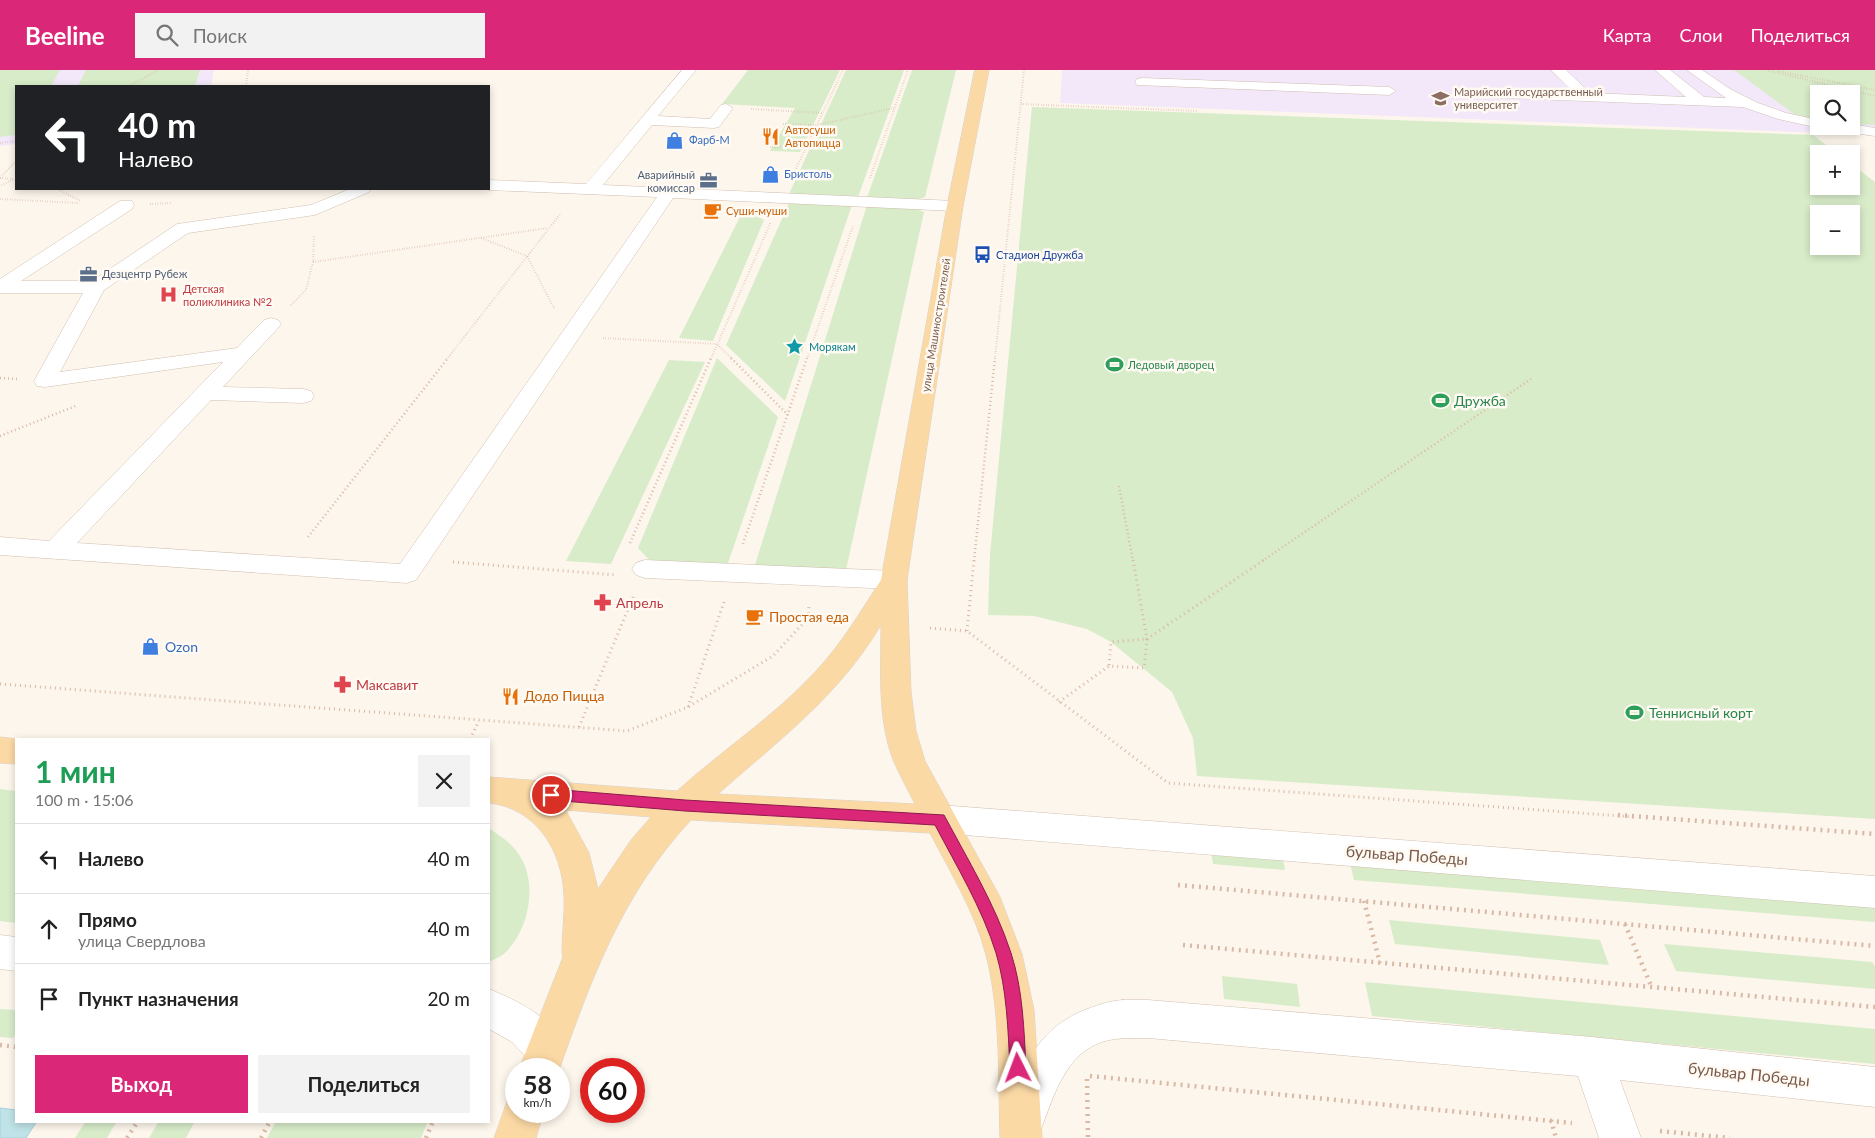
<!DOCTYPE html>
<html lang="ru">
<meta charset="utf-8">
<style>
body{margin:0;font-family:Lato,sans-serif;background:#f2f2f2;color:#222;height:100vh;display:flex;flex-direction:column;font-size:19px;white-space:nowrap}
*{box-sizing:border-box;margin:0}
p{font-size:16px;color:#767676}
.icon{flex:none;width:28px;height:28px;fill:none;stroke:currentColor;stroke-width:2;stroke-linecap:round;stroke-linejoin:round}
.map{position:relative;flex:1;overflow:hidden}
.panel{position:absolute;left:15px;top:668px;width:475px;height:385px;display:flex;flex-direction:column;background:#fff;border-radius:0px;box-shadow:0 2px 8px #0003}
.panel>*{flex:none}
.guide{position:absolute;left:15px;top:15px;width:475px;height:105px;border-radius:0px;box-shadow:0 2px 8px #0003;background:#202124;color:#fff;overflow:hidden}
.controls{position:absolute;left:1810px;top:15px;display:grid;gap:10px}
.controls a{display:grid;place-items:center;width:50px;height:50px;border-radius:0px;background:#fff;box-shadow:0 2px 8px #0003;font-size:25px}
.speed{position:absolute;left:505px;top:988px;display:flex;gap:10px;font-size:25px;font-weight:700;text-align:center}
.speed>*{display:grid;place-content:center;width:65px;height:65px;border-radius:50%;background:#fff;box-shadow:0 2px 8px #0003;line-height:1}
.speed small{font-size:12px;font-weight:400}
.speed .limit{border:8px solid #d22;background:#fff;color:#111}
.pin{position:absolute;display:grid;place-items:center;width:42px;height:42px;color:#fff;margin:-21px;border:2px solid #fff;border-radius:50%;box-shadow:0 1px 5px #0007}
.me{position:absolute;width:55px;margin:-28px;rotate:357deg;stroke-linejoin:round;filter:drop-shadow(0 0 4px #0008)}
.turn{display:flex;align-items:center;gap:18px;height:105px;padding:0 20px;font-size:22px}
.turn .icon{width:65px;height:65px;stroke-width:2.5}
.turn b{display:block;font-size:35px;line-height:42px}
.round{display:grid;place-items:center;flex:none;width:52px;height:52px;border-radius:0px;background:#f2f2f2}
.head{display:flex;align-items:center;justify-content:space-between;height:85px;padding:0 20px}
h1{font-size:30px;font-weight:700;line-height:38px;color:#1e9e55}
.action{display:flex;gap:10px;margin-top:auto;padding:10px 20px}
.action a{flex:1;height:58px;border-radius:0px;background:#db2777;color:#fff;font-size:20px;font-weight:700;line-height:58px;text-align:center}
.action a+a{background:#f2f2f2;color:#222}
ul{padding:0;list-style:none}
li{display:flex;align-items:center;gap:15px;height:70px;padding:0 20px;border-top:1px solid #e0e0e0}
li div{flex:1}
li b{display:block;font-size:19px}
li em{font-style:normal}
header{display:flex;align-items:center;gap:30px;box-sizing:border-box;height:70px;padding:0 25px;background:#db2777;color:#fff}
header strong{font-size:24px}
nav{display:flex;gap:28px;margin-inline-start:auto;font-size:18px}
.search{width:350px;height:45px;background:#f2f2f2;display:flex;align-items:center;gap:12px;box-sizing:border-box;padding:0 18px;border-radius:0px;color:#767676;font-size:19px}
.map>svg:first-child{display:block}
.education{fill:#f3e8fa;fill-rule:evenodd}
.green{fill:#d8ecc9;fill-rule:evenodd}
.water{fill:#bfe3e8;stroke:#a5d3da}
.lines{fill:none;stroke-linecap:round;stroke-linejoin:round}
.minor-casing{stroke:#d1beb0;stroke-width:1}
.major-casing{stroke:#dad1cd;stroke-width:1}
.path-far3{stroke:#d9b8a5;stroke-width:2;stroke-dasharray:0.5 2;stroke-linecap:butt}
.path-far2{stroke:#d9b8a5;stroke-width:2.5;stroke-dasharray:1 3;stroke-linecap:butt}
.path-far1{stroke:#d9b8a5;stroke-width:3;stroke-dasharray:1 4;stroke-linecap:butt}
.path{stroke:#d9b8a5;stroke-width:4.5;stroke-dasharray:2 5;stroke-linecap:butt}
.minor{fill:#fff;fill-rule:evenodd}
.major{fill:#fbd9a5;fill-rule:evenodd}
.route{fill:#db2777;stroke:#8e194d}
.labels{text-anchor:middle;stroke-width:5;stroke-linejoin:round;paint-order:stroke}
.far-education-label{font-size:11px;fill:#785e54;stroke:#fffaf3;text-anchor:start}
.far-food-label{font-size:11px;fill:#c56008;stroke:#fffaf3;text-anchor:start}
.far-shop-label{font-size:11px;fill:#366cbe;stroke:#fffaf3;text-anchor:start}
.far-service-label{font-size:11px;fill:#4e5e75;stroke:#fffaf3;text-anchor:end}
.far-transit-label{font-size:11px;fill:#164399;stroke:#fffaf3;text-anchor:start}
.far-health-label{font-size:11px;fill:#be3a42;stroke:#fffaf3;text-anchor:start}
.far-street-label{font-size:11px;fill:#7a5c4d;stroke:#fffaf3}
.far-culture-label{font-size:11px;fill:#0d838f;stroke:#fffaf3;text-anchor:start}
.far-leisure-label{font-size:11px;fill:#27864d;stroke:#fffaf3;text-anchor:start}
.leisure-label{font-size:14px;fill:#27864d;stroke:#fffaf3;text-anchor:start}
.health-label{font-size:14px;fill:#be3a42;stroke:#fffaf3;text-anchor:start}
.food-label{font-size:14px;fill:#c56008;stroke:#fffaf3;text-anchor:start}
.shop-label{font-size:14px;fill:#366cbe;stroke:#fffaf3;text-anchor:start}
.near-street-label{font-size:16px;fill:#7a5c4d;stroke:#fffaf3}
</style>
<header>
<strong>Beeline</strong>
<div class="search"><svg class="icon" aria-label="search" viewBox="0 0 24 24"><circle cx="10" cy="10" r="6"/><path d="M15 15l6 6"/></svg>Поиск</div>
<nav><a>Карта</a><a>Слои</a><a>Поделиться</a></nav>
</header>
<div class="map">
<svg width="1875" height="1068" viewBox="0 0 1875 1068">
<rect width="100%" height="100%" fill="#fdf6ec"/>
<g class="education">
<path d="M0,0h214l-3,16h-195v58l-16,2z"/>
<path d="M1062,0h813v65l-815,-32zM1819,24h32v32h-32z"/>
</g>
<g class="green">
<path d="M0,0h60l-9,16h-35v49l-16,2z"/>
<path d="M86,0h114l-5,16h-117z"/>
<path d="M748,0h92l-40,82 -30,-1 25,-43 -73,-4z"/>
<path d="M846,0h58l-46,127 -69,-3z"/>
<path d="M912,0h44l-31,127 -11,4 -47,-3z"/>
<path d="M1734,0h141v55l-24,-1v-30h-32v27l-25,-7z"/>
<path d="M1032,37l781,28 25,19h-19v32h32v-22l24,18v637l-678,-43 -4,-38 -21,-46 -61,-50 -24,-13 -53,-13 -46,-1 2,-60zM1819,144h32v32h-32z"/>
<path d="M789,133l63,2 -67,196 -59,-56z"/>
<path d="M867,135l47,2 10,5 -78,358 -91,-5z"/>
<path d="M744,139l20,11 -51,121 -34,-3z"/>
<path d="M717,288l61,59 -52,152 -72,-4 -16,-17z"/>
<path d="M669,290l36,2 -94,202 -45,-3z"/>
<path d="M0,719l16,2v132l-16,-2z"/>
<path d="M489,758c8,6 17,11 24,19 27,28 18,80 -7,105 -5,5 -12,7 -17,10z"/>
<path d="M1210,775l71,5 4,20 -72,-6z"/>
<path d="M1348,785l527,42v25l-521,-42z"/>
<path d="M1389,850l211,20 9,25 -214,-21z"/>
<path d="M1664,874l208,18 3,4v23l-199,-18z"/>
<path d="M1222,906l75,8 3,23 -76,-8z"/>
<path d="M1365,912l510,47v35l-503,-48z"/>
<path d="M0,939l16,1v23l-3,5 -13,-1z"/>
<path d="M86,1051h31l-10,17h-32z"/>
<path d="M159,1051h36l-9,17h-37z"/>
<path d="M276,1051h152l-7,17h-154z"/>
</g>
<path class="water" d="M0,1038l16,2v11h21l-11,17h-26z"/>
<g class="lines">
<defs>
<g id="minor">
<path d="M682,0h14l-38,46 52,3 11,-14 5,-1 7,4 -14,19 -5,1 -62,-3 -49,60 352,16 6,1 2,4 -2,4 -6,1 -282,-13 -257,382 -9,3 -407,-28v-18l49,4 174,-179 -178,25 -8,-1 -3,-5 49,-88h-83v-14l120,-78h12l2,4 -2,4 -111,72h71l85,-57 134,-19 39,-16h21l-2,3 -54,23 -127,18 -84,57 -44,82 177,-24 27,-28 7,-2 7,2 3,4 -3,4 -55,59 80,2 8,2 3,5 -3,5 -8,2 -92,-3 -134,143 323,21 257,-367 -168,-7 -5,-1h5v-9l97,4z"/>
<path d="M1551,0h15l24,23 96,4 -31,-27h15l34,27 22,1 -39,-28h15l28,19 28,14 28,10 33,7v6h6l-6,2 -41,-9 -35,-12 -263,-10 -7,-4 7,-4 93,3z"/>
<path d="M1142,8l247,9 7,4 -7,4 -252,-10 -2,-3 2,-3z"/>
<path d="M1851,54l24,4v8l-43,-6 -7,-4h26z"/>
<path d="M645,490l249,11 9,2 4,7 -4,7 -9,2 -249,-11 -9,-3 -4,-6 4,-6z"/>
<path d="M939,735l936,71v32l-936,-75 -12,-4 -5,-10 5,-10z"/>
<path d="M0,865l16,2v34l-16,-2z"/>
<path d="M489,919c31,13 63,28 77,60l-6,14 -14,6 -14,-6 -20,-21 -23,-13z"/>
<path d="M1123,930h25l444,37 283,30v40l-255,-27 21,58h-42l-21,-62 -430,-38c-14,1 -29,-1 -43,3 -40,11 -52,57 -65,91l-15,6 -15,-6 -6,-15c18,-46 30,-85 78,-106 13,-5 26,-10 41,-11z"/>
</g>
<g id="major">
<path d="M975,0h14l-26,136 -56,374 4,112 5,39 9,30 75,136 22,57 12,56 8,128h-42c-2,-61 1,-124 -14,-183 -11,-43 -36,-83 -56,-122l-239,-13c-69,74 -99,157 -132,250l-40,-1 44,-112 -1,-4c0,-19 3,-39 2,-58 -2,-45 -28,-87 -75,-92v-26l188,14c45,-41 98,-75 139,-120 26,-28 45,-60 65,-91l66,-374zM881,555c0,45 -4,95 13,137 6,14 14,28 21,42l-197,-10c62,-55 120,-97 163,-169zM566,740l85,7 -20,23 -33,49 -9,-36z"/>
<path d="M0,667l17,2 -1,25 -16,-1z"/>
<path d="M516,1024v17h28l-8,27h-42l15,-42z"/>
</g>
</defs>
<use href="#minor" class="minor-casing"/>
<use href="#major" class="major-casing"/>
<g class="path-far3">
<path d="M1766,0l109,26"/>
<path d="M1778,1l97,19"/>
<path d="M129,16l29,-16"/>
<path d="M246,16l2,-16"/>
<path d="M1021,34l176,7"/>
<path d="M751,39l72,4"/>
<path d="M783,54l34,1 77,-17"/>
<path d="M0,73l16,-2"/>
<path d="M770,77l36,1"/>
<path d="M794,103l49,-103"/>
<path d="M0,108l14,1 -14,7"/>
<path d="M0,108l16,-17"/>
<path d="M870,108l38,-108"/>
<path d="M57,119l24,12"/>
<path d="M0,129l79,4"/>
<path d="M150,134l22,-1"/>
<path d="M481,168l46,18 27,52"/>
<path d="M313,192l235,-34"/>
<path d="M291,235l15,-15 7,-28 1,-26"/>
<path d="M603,268l114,6 15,15"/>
<path d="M447,289l114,-146"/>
<path d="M711,289l60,-137"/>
<path d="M807,289l46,-133"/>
<path d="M995,289l29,-289"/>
</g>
<g class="path-far2">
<path d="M731,288l57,57"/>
<path d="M0,308l17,1"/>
<path d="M0,366l78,-31"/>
<path d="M1119,416l14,75"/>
<path d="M308,467l140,-179"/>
<path d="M630,473l81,-185"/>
<path d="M743,474l64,-186"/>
<path d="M974,491l21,-203"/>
<path d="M1262,491l269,-182"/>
</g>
<g class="path-far1">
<path d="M1133,490l14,79 117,-79"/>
<path d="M453,492l163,13"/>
<path d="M808,548l22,2"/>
<path d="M930,558l37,3 201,152 467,34"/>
<path d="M967,561l7,-71"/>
<path d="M1147,569l-3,29 -35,-2 2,-24z"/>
<path d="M0,614l627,47 61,-24 85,-51 35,-38 1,-12"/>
<path d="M1059,632l50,-36"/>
<path d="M688,637l36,-105"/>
<path d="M579,657l55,-132"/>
<path d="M470,669l9,-18"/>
</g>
<g class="path">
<path d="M1618,745l257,19"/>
<path d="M1178,815l697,61"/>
<path d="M1364,831l16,62"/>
<path d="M1625,854l27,64"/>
<path d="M1183,875l692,62"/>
<path d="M0,975l16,2"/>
<path d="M1090,1006l482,47"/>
<path d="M1087,1009l1,59"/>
<path d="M1551,1050l5,18"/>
<path d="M1660,1061l70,7"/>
<path d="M127,1068l11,-17"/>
<path d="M261,1068l9,-17"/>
<path d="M426,1068l7,-17"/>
</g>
<use href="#minor" class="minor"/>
<use href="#major" class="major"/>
</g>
<path class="route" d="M551,719l134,11 259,15c24,45 51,89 67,138 12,37 13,77 15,115l-2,5 -6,3 -6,-3 -2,-5c-2,-38 -3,-78 -14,-115 -14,-45 -39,-86 -61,-128l-250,-14 -134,-11 -5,-1 -2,-4 2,-4z"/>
<defs>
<symbol id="university-bare" viewBox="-9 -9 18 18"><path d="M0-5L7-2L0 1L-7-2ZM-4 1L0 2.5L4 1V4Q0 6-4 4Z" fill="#8d6e63" stroke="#fffaf3" stroke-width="2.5" paint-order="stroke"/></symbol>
<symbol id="restaurant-bare" viewBox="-9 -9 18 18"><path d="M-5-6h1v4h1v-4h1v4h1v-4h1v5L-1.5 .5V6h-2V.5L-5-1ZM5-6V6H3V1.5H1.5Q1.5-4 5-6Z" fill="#e8710a" stroke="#fffaf3" stroke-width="2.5" paint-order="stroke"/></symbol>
<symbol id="shop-bare" viewBox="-9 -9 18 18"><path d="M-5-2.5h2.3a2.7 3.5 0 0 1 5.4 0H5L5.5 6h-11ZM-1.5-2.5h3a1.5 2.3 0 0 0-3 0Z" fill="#3f7fe0" stroke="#fffaf3" stroke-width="2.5" paint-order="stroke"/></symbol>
<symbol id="office-bare" viewBox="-9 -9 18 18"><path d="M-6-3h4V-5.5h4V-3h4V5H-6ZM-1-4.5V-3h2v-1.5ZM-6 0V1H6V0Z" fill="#5c6f8a" stroke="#fffaf3" stroke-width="2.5" paint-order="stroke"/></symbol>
<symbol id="cafe-bare" viewBox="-9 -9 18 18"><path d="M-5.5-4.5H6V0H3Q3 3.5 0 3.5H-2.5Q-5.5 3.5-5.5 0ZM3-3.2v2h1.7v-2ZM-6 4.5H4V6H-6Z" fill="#e8710a" stroke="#fffaf3" stroke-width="2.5" paint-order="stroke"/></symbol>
<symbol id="bus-bare" viewBox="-9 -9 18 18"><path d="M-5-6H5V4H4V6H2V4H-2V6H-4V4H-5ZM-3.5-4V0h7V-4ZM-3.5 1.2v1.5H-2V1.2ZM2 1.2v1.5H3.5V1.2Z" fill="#1a4fb4" stroke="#fffaf3" stroke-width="2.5" paint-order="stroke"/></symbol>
<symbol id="hospital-bare" viewBox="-9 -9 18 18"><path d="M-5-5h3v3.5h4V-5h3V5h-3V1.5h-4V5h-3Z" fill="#e0444e" stroke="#fffaf3" stroke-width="2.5" paint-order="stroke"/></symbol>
<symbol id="sight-bare" viewBox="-9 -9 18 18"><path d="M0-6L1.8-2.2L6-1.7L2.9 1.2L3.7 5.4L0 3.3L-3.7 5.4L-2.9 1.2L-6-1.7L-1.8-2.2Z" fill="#0f9aa8" stroke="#fffaf3" stroke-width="2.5" paint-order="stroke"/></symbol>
<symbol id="stadium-bare" viewBox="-9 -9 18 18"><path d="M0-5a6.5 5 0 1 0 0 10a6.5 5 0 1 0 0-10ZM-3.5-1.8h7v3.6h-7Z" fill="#2e9e5b" stroke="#fffaf3" stroke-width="2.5" paint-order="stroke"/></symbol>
<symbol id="pharmacy-bare" viewBox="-9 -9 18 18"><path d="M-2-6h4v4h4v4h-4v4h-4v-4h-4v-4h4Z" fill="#e0444e" stroke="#fffaf3" stroke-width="2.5" paint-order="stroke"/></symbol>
</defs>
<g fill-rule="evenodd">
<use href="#university-bare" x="1428" y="16" width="25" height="25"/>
<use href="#restaurant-bare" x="758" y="54" width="25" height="25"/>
<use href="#shop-bare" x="662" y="58" width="25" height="25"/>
<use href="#shop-bare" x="758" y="92" width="25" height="25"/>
<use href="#office-bare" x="696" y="98" width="25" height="25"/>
<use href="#cafe-bare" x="700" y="128" width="25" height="25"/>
<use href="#bus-bare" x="970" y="172" width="25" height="25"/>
<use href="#office-bare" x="76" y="192" width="25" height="25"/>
<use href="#hospital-bare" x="156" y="212" width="25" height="25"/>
<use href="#sight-bare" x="782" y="264" width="25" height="25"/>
<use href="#stadium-bare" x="1102" y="282" width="25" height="25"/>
<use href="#stadium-bare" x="1428" y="318" width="25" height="25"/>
<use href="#pharmacy-bare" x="590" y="520" width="25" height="25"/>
<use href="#cafe-bare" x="742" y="534" width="25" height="25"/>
<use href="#shop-bare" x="138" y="564" width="25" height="25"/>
<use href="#pharmacy-bare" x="330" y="602" width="25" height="25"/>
<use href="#restaurant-bare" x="498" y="614" width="25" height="25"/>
<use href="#stadium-bare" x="1622" y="630" width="25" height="25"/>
</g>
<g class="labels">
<g class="far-education-label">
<text x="1454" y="26">Марийский государственный<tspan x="1454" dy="13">университет</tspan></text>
</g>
<g class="far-food-label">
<text x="785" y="64">Автосуши<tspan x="785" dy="13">Автопицца</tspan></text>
<text x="726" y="145">Суши-муши</text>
</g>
<g class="far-shop-label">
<text x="689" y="74">Фарб-М</text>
<text x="784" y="108">Бристоль</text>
</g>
<g class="far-service-label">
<text x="695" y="109">Аварийный<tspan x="695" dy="13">комиссар</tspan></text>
<text x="102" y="208" text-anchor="start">Дезцентр Рубеж</text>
</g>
<g class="far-transit-label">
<text x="996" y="189">Стадион Дружба</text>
</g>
<g class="far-health-label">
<text x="183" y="223">Детская<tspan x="183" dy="13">поликлиника №2</tspan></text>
</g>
<g class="far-street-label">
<text transform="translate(936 255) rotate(-81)" y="4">улица Машиностроителей</text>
</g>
<g class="far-culture-label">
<text x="809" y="281">Морякам</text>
</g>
<g class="far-leisure-label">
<text x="1128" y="299">Ледовый дворец</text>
</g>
<g class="leisure-label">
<text x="1454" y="336">Дружба</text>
<text x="1649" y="648">Теннисный корт</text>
</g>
<g class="health-label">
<text x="616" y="538">Апрель</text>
<text x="356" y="620">Максавит</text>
</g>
<g class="food-label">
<text x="769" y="552">Простая еда</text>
<text x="524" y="631">Додо Пицца</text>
</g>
<g class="shop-label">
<text x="165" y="582">Ozon</text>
</g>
<g class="near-street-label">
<text transform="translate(1407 785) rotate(4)" y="6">бульвар Победы</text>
<text transform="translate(1749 1004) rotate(6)" y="6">бульвар Победы</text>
</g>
</g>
</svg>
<div class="controls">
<a><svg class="icon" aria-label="search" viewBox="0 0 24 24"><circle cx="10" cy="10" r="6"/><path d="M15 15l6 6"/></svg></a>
<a>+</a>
<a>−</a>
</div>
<div class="speed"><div>58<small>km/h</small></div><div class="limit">60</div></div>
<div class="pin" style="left:551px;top:725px;background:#d93025"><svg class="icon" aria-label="arrive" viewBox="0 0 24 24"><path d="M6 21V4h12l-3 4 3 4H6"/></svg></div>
<svg class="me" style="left:1018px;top:998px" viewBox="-20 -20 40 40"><path d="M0-17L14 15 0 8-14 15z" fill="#db2777" stroke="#fff" stroke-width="4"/></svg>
<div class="guide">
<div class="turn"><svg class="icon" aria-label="left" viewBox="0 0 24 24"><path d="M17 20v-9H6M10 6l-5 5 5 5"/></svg><div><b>40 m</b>Налево</div></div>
</div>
<section class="panel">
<div class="head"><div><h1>1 мин</h1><p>100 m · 15:06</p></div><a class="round"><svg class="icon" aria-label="close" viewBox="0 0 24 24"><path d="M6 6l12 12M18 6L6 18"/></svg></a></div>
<ul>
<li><svg class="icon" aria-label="left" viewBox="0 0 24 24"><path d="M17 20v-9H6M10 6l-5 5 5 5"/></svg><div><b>Налево</b></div><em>40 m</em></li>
<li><svg class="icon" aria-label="ahead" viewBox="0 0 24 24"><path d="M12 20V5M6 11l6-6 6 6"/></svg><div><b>Прямо</b><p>улица Свердлова</p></div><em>40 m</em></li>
<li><svg class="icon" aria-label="arrive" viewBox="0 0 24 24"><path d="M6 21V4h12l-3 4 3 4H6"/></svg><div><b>Пункт назначения</b></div><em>20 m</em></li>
</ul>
<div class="action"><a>Выход</a><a>Поделиться</a></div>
</section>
</div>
